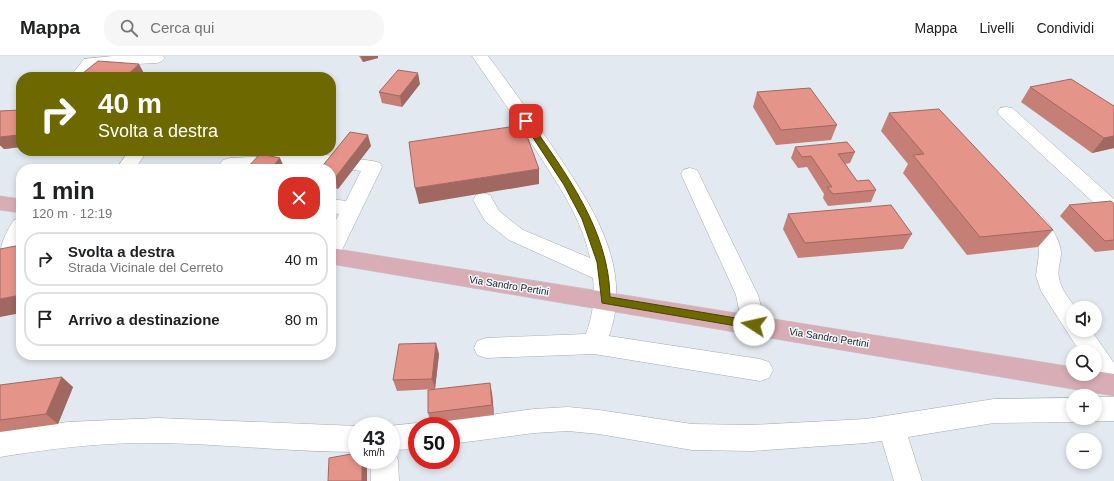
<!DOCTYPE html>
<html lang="it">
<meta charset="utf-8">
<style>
body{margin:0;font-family:Helvetica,sans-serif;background:#f6f6f6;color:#202124;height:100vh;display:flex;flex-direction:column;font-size:15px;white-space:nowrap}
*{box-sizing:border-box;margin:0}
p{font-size:13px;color:#757577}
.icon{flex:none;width:22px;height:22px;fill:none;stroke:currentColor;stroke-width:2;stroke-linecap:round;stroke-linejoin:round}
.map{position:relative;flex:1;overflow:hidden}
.side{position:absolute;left:16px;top:108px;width:320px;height:196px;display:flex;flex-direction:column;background:#fff;border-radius:16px;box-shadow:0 2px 6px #0003}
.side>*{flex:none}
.guide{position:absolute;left:16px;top:16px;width:320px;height:84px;border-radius:16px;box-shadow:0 2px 6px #0003;background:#6d6800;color:#fff;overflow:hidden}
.controls{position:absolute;left:1066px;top:245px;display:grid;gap:8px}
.controls a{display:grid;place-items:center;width:36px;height:36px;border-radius:50%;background:#fff;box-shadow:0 2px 6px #0003;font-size:20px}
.speed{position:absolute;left:348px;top:361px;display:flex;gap:8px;font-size:20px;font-weight:700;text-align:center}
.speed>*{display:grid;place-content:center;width:52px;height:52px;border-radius:50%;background:#fff;box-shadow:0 2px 6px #0003;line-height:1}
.speed small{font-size:10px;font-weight:400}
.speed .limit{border:6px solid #d22;background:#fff;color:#111}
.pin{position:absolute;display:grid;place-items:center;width:34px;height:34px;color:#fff;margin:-17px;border-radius:8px;box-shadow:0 2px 6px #0006}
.me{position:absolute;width:44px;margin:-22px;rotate:280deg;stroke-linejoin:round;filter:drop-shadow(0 0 3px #0008)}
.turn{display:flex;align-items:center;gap:14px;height:84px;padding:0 16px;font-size:18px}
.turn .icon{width:52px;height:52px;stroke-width:2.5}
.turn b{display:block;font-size:28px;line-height:34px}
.round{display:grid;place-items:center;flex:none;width:42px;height:42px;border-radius:16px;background:#f6f6f6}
.headline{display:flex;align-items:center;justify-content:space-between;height:68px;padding:0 16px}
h1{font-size:24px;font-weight:800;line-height:30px}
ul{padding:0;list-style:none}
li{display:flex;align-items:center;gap:12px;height:54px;margin:0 8px 6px;padding:0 8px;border:2px solid #e0e0e0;border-radius:16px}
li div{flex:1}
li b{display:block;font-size:15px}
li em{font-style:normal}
header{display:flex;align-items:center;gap:24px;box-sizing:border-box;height:56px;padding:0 20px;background:#fff;border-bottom:1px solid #e0e0e0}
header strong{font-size:19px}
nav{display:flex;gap:22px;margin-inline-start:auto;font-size:14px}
.search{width:280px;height:36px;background:#f6f6f6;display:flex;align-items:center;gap:10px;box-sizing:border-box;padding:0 14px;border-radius:16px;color:#757577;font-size:15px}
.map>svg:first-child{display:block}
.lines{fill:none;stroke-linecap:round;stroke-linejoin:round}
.minor-casing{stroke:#a5abb1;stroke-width:1}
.major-casing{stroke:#c6c6c7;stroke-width:1}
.minor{fill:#fff;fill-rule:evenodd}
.major{fill:#d9adb6;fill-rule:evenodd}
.wall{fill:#c57f77}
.shaded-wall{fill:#a06861}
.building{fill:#e5948a;stroke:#a06861}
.route{fill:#6d6800;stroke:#474400}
.labels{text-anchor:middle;stroke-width:3;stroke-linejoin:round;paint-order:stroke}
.street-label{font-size:10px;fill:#222527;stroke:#f0f7fd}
</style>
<header>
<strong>Mappa</strong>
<div class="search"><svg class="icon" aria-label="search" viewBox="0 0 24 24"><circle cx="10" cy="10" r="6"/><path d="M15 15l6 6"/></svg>Cerca qui</div>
<nav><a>Mappa</a><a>Livelli</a><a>Condividi</a></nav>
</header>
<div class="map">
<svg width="1114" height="425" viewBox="0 0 1114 425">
<rect width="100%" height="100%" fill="#e3e9f0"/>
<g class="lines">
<defs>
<g id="minor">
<path d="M113,0h50l2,2 -3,3 -5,2 -63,3 -8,11h-16l14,-18z"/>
<path d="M472,0h16c22,29 43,59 64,90 38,57 82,119 57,190l151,23 9,3 4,8 -4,8 -9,3 -166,-27 -108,4 -9,-3 -3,-7 3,-7 9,-3 100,-4c7,-19 9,-36 7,-56l-84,-38 -24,-19 -12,-21 3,-5 7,-2 7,2 9,16 24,19 67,28c-8,-39 -32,-74 -53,-106 -21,-33 -43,-64 -65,-96z"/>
<path d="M1006,51l6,1 102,91v18l-7,-2 -107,-99 -3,-4 3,-4z"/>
<path d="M129,95h18l-12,18h-19z"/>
<path d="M319,98l54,7 7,2 2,4 -40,83 -3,5 -8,3v-29l8,-15 -8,-1v-14l15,2 15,-30 -42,-5 -103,3 7,-9 7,-2z"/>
<path d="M690,112l7,2 2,4 59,121 8,30 -4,7 -8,3 -8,-3 -4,-7 -6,-30 -55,-121 2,-4z"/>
<path d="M1028,150c14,4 33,32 33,47 0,8 -4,16 -2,25 2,11 10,21 17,30h-3v22h18l23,33v32l-9,-3 -12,-18h2v-22h-15l-39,-61 -5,-15 3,-22 -1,-11 -20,-30 3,-5z"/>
<path d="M21,162v40l-20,-5c-1,-10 7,-24 13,-33z"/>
<path d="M1095,341h19v24h-19l-8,-3h8z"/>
<path d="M1073,342v20h10l-10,4 -79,1 -86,14 14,44h-28l-12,-40 -16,2 -114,8 -60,-1 -93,-16 -31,-3 -34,2 -83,11v-18h-11l1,-3 10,-3 83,-11 34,-2 31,3 93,14 60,1 114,-6 128,-20z"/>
<path d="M158,362l199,8v26c-66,0 -131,-8 -197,-9 -54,-1 -107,5 -160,14v-26l68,-9z"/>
<path d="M417,367l7,3h-7v23l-23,1 4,10 1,21h-28l-1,-21h21v-34h-2z"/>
</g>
<g id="major">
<path d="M0,140l21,3v14l-21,-3z"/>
<path d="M331,192l742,119v7h22v-3l19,3v22l-783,-132z"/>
</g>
</defs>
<use href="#minor" class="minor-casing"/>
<use href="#major" class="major-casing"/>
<use href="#minor" class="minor"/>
<use href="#major" class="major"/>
</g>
<g class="wall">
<path d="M359,0h19v2l-15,4z"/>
<path d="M420,28l-18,23 -20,-4 -3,-11z"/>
<path d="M1030,31l84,19v42l-22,5 -71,-51z"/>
<path d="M757,36l80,33 -6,15 -55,5 -23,-38z"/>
<path d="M21,54v37l-17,2 -3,-3h-1v-35z"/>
<path d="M889,57l164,117 -15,17 -71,8 -64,-82 5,-9 -27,-33z"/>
<path d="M371,90l-33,43 -7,-2v-18z"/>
<path d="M795,91l60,5 -5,11 -5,1 12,17 19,9 -5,12 -43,4 -5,-8 1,-4 -17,-27 -9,1 -7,-10z"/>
<path d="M1114,148v46l-19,2 -35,-36 9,-11z"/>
<path d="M788,158l124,20 -9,15 -105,9 -15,-29z"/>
<path d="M439,298l-4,35 -38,2 -4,-11z"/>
<path d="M0,329l73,2 -15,37 -58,8z"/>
<path d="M492,337l2,22 -63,8 -3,-10z"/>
</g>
<g class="shaded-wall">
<path d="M361,0h17v2l-15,4z"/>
<path d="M139,8l7,13h-21z"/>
<path d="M418,17l2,11 -18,23 -2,-11z"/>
<path d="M18,79l3,4v8l-17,2 -4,-4v-8z"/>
<path d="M368,79l3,11 -33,43 -3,-11z"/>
<path d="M1114,80v12l-22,5 12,-15z"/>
<path d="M280,102l5,11h-15z"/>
<path d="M539,113v15l-120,20 -4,-16z"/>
<path d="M21,239v18l-21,4v-18z"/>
<path d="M436,287l3,11 -4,35 -3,-10z"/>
<path d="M62,321l11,10 -15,37 -12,-10z"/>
<path d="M490,327l2,10 2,22 -2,-10z"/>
<path d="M362,404h4l1,2v19h-5z"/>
</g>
<g class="building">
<path d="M98,5l41,3 -14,13h-47z"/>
<path d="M398,14l20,3 -18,23 -21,-4z"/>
<path d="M1071,23l43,27v30l-10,2 -74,-51z"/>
<path d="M810,32l27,37 -56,5 -24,-38z"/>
<path d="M939,53l114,121 -73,7 -67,-82 11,-1 -35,-41z"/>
<path d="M21,54v11h-3l3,4v13l-3,-3 -18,2v-26z"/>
<path d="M523,69l16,44 -124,19 -6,-46z"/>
<path d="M350,76l18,3 -33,43 -4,-1v-8h-11z"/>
<path d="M847,86l8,10 -17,2 19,27 12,-1 7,10 -43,4 -6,-7h5l-21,-31 -9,1 -7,-10z"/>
<path d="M260,98l20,4 -10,11h-24z"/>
<path d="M1111,145l3,3v36l-9,1 -36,-36z"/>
<path d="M891,149l21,29 -107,9 -17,-29z"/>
<path d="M21,189v50l-21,4v-50z"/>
<path d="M436,287l-4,36 -39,1 6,-36z"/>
<path d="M62,321l-16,37 -46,6v-35z"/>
<path d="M490,327l2,22 -64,8v-23z"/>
<path d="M357,397v7h5v21h-34l1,-23z"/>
</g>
<path class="route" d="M526,62l2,1c37,53 81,111 82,178l144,24 3,1 2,3 -2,3 -3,1 -152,-26 -5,-41 -15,-43 -18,-34 -42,-64z"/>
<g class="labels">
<g class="street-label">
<text transform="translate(509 229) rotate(9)" y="4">Via Sandro Pertini</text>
<text transform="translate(829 281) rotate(9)" y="4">Via Sandro Pertini</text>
</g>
</g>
</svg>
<div class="controls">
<a><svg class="icon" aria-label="sound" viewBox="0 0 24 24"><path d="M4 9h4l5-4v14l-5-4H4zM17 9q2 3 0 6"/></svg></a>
<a><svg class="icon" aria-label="search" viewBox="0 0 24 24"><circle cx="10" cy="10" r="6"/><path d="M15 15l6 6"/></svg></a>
<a>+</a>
<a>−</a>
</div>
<div class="speed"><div>43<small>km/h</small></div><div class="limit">50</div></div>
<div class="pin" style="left:526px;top:65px;background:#d93025"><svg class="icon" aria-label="arrive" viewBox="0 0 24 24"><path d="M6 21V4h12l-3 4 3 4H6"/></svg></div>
<svg class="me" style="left:754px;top:269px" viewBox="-20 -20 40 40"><circle r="19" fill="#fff"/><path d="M0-13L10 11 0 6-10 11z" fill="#6d6800"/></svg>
<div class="guide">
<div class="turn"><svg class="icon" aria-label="right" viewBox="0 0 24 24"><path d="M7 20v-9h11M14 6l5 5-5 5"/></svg><div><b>40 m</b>Svolta a destra</div></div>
</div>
<section class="side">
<div class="headline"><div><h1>1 min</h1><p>120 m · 12:19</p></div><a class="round" style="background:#d93025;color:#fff"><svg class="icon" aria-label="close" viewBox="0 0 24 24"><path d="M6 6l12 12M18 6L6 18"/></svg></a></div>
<ul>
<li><svg class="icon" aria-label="right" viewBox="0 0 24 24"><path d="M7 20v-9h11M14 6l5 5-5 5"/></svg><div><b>Svolta a destra</b><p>Strada Vicinale del Cerreto</p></div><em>40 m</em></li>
<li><svg class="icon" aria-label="arrive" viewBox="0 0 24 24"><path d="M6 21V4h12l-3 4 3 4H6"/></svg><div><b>Arrivo a destinazione</b></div><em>80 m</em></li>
</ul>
</section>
</div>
